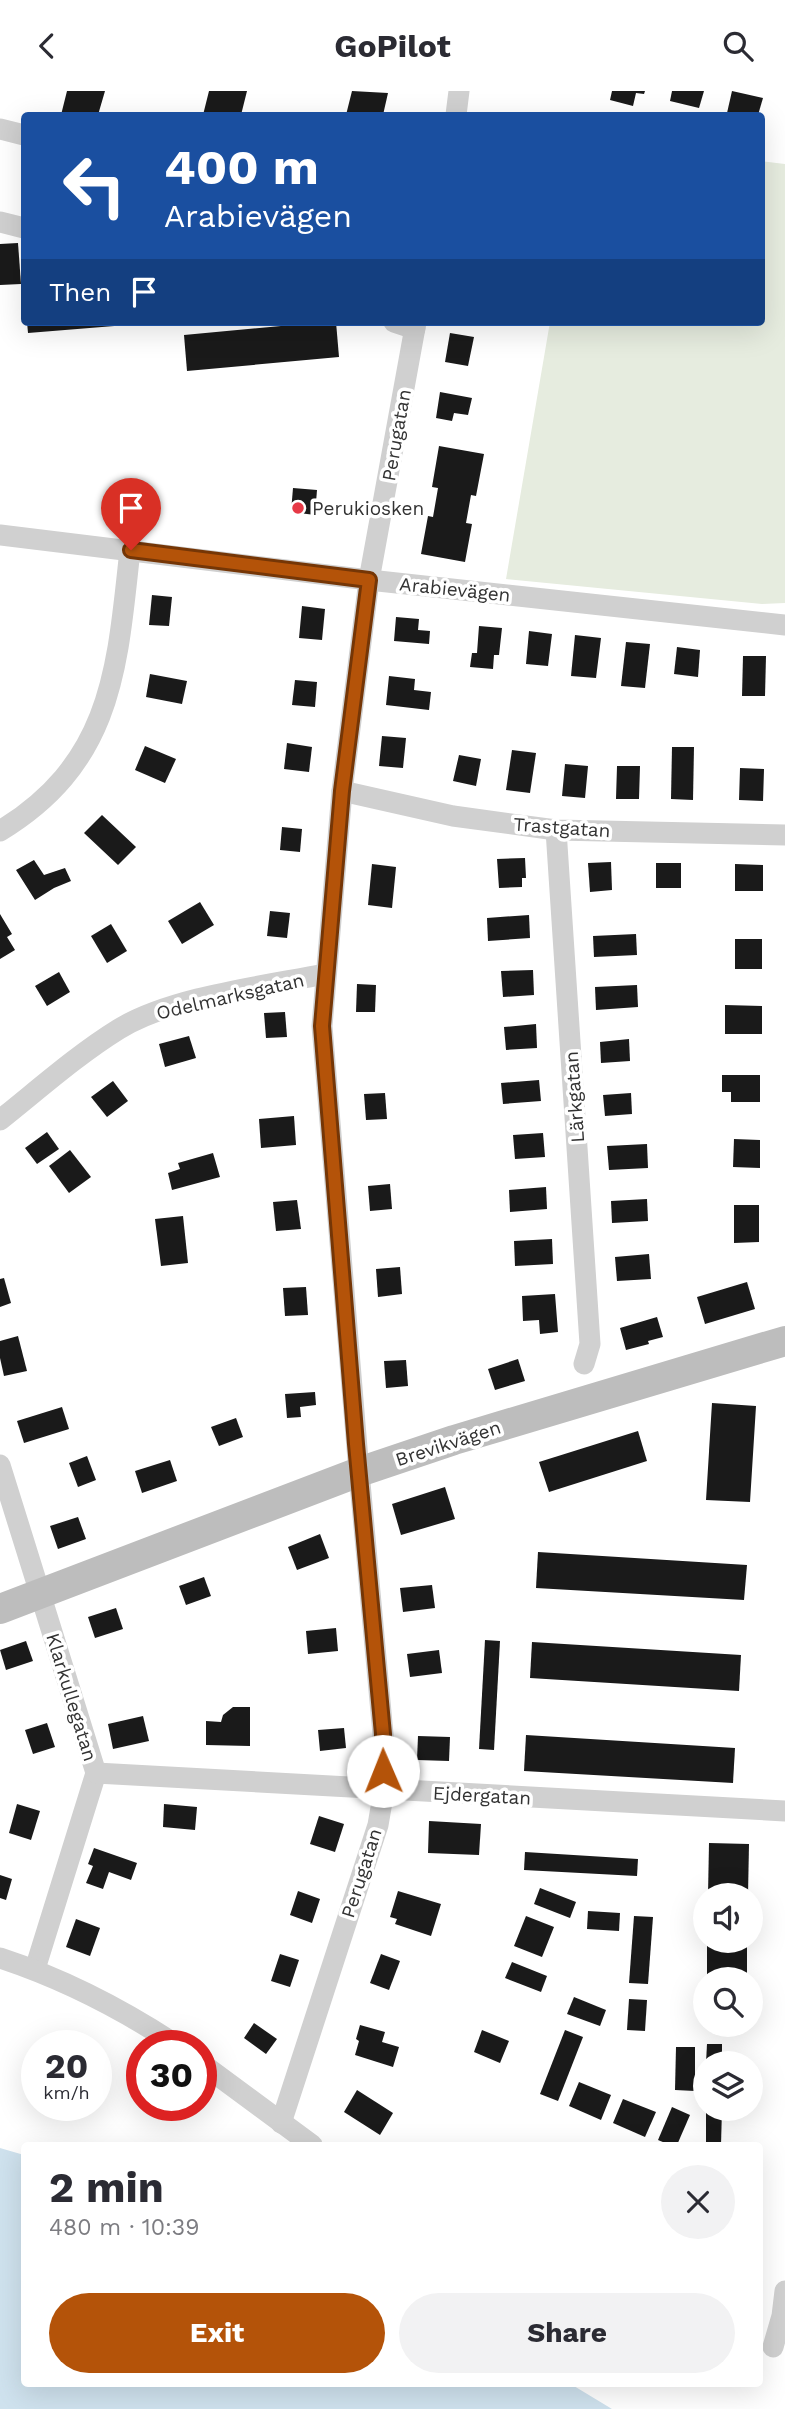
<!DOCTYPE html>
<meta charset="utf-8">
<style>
body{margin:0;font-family:"Work Sans",sans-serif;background:#f2f2f3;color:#2b2b33;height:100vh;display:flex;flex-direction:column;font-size:26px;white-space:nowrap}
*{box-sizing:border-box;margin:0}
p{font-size:23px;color:#7c7c81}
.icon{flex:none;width:38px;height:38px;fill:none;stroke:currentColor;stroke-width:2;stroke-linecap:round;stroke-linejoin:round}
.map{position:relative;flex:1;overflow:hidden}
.side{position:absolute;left:21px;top:2051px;width:742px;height:245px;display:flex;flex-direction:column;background:#fff;border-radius:7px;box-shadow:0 7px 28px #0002}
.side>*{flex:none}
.hud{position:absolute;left:21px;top:21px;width:744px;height:214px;border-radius:7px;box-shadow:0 7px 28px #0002;background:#1a4fa0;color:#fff;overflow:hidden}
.tools{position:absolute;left:693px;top:1792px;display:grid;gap:14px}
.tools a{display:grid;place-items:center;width:70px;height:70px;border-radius:50%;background:#fff;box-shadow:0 7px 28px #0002;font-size:35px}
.speed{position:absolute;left:21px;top:1939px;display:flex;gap:14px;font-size:35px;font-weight:700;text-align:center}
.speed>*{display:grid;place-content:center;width:91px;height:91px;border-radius:50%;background:#fff;box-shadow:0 7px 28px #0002;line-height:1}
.speed small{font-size:18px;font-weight:400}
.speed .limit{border:10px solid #d22;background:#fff;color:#111}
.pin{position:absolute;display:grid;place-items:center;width:60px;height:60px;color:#fff;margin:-72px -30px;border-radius:50% 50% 50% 0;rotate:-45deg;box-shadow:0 0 7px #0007}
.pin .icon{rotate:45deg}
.me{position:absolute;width:77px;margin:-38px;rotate:359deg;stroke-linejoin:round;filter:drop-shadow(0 0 5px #0008)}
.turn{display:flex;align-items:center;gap:24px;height:147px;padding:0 28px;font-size:32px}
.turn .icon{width:91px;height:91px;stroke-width:2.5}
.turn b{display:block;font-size:49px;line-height:60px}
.then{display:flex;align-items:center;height:66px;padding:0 28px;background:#0003;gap:14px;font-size:26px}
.round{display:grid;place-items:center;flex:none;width:74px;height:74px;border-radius:37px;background:#f2f2f3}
.overview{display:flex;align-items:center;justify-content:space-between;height:119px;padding:0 28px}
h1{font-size:42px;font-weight:700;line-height:52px}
.primary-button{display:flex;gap:14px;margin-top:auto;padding:14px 28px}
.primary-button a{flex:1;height:80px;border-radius:42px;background:#b45309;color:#fff;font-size:28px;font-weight:700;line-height:80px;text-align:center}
.primary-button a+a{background:#f2f2f3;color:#2b2b33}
header{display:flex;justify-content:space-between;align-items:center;height:91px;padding:0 28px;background:#fff;font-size:32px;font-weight:700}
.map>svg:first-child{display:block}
.green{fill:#e6ecdf}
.water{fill:#cfe2ee}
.building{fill:#1a1a1a}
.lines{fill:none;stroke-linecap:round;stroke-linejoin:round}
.street{stroke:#d0d0d0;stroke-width:21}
.secondary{stroke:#bdbdbd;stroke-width:30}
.route-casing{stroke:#753606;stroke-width:18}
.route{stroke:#b45309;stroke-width:12}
.poi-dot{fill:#e63946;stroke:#fff;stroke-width:2.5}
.labels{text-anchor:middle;stroke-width:7;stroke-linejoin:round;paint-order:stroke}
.street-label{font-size:19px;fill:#333;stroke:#fff}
.poi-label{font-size:19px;fill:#333;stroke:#fff;text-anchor:start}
</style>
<header><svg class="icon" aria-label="back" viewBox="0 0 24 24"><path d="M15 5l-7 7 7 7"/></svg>GoPilot<svg class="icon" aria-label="search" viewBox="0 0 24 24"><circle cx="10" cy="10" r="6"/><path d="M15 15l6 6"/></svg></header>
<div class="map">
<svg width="785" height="2318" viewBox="0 0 785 2318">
<rect width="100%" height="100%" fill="#fff"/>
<path class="green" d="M761,70l24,3v439l-23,1 -256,-25 44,-257h211z"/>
<path class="water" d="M0,2057l24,7v228h545l43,26h-612z"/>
<g class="building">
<path d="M67,0h38l-7,24h-37z"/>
<path d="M209,0h38l-6,24h-38z"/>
<path d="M352,0l36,2 -5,22h-37z"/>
<path d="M612,0h33l-1,3 -8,-1 -3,13 -23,-6z"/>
<path d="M672,0h32l-5,17 -29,-7z"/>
<path d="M732,0l31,7 -5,17 -31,-2z"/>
<path d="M18,152l3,41 -21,1v-41z"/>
<path d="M27,231h112v2l-111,9z"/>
<path d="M324,231h12l3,35 -152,14 -3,-36z"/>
<path d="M450,242l24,4 -6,29 -23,-4z"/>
<path d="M440,301l32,6 -4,17 -14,-2 -2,8 -16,-3z"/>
<path d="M439,355l45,8 -8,42 -5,-1 -5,28 6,1 -7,38 -44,-8 7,-38 5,1 5,-29 -6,-1z"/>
<path d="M293,397l24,2 -2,25 -24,-3z"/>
<path d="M152,504l20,2 -3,29 -20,-1z"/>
<path d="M302,515l23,3 -3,31 -23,-2z"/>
<path d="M396,526l23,2 -1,11 12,1 -1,13 -35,-3z"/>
<path d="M479,535l23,2 -3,27h-5l-1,14 -23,-2 2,-14h5z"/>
<path d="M529,540l23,3 -4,32 -22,-2z"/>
<path d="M575,544l26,3 -5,40 -25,-2z"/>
<path d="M626,551l24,2 -5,44 -24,-2z"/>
<path d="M677,556l23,3 -2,27 -24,-3z"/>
<path d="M743,565h23l-1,40h-23z"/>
<path d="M150,583l37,7 -5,23 -36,-7z"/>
<path d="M389,585l26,3 -1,11 17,2 -2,18 -43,-5z"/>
<path d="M295,589l22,2 -2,25 -23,-2z"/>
<path d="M382,645l24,2 -3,30 -24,-2z"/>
<path d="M287,652l25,4 -3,25 -25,-3z"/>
<path d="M145,655l31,13 -11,24 -30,-13z"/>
<path d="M672,656h22l-1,53 -22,-1z"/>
<path d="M512,659l24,3 -6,40 -24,-3z"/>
<path d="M459,664l22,4 -5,27 -23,-5z"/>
<path d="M565,673l23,2 -3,32 -23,-2z"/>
<path d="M617,675h23l-1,33h-23z"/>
<path d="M740,677l24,1 -1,32 -24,-1z"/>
<path d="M102,724l34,32 -18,18 -34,-32z"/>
<path d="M282,736l20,2 -2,23 -20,-2z"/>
<path d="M525,767l1,20h-4v9l-23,1 -2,-29z"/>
<path d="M34,769l10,15 21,-7 6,13 -17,7 -19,12 -19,-30z"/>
<path d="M611,771l1,28 -22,2 -2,-29z"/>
<rect x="656" y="772" width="25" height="25"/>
<path d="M372,773l24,3 -4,41 -24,-3z"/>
<path d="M735,773l28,1v26h-28z"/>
<path d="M200,811l14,23 -32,19 -14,-23z"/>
<path d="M270,820l20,2 -3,25 -20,-2z"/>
<path d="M0,823l12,20 -5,3 8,13 -15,9z"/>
<path d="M529,824l1,23 -42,3 -1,-23z"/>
<path d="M111,833l16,27 -20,12 -16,-27z"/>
<path d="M636,843l1,21 -43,2 -1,-21z"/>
<rect x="735" y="848" width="27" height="30"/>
<path d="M533,879l1,25 -31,2 -2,-26z"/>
<path d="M59,881l11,20 -23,14 -12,-20z"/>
<path d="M357,893l19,1 -1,27h-19z"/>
<path d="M637,894l1,22 -42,3 -1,-23z"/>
<path d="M725,914l37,1v28h-37z"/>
<path d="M285,921l2,25 -21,1 -2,-25z"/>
<path d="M536,933l1,24 -31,2 -2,-23z"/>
<path d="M189,945l7,22 -31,9 -6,-23z"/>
<path d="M629,948l1,22 -29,2 -1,-21z"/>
<path d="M722,984h38v27h-29v-10h-9z"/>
<path d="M539,989l2,21 -38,3 -2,-21z"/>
<path d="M113,990l15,20 -21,16 -16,-20z"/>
<path d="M385,1002l2,26 -21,1 -2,-26z"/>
<path d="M631,1002l1,21 -27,2 -2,-21z"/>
<path d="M294,1025l2,29 -35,3 -2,-29z"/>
<path d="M47,1041l12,17 -22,15 -12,-16z"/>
<path d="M543,1042l2,24 -30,2 -2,-24z"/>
<path d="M734,1048l26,1v28l-27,-1z"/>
<path d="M647,1053l1,24 -39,2 -2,-24z"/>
<path d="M70,1059l21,27 -22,16 -20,-27z"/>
<path d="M213,1062l7,24 -48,13 -4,-17 12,-4 -2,-6z"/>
<path d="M390,1093l2,25 -22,2 -2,-25z"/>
<path d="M546,1096l1,22 -37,3 -1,-22z"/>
<path d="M647,1108l1,22 -36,2 -1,-22z"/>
<path d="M297,1109l4,29 -25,2 -3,-29z"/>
<path d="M734,1114h25v37l-25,1z"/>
<path d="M183,1125l5,47 -27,3 -6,-47z"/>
<path d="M552,1148l1,25 -38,2 -1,-25z"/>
<path d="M649,1163l2,25 -34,2 -2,-24z"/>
<path d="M400,1176l2,27 -24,3 -2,-28z"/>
<path d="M4,1187l7,25 -11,4v-28z"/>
<path d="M747,1191l8,27 -50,15 -8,-27z"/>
<path d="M306,1196l2,28 -23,1 -2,-28z"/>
<path d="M555,1203l3,38 -18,2 -1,-14 -16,1 -1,-25z"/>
<path d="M657,1226l6,20 -15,4 1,3 -23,6 -6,-22z"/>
<path d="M18,1245l9,35 -23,5 -4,-18v-17z"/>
<path d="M518,1268l7,22 -30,9 -7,-21z"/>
<path d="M406,1269l2,26 -22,2 -2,-27z"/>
<path d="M315,1301l1,13 -16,2 1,10 -14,1 -2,-24z"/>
<path d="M712,1312l44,3 -6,96 -44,-2z"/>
<path d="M62,1316l7,22 -45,14 -7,-22z"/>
<path d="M236,1327l7,19 -24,9 -8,-19z"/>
<path d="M638,1340l9,30 -98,31 -10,-30z"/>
<path d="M87,1365l9,24 -18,7 -9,-24z"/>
<path d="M170,1369l7,21 -35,12 -7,-22z"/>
<path d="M445,1396l10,32 -54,16 -9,-31z"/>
<path d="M78,1426l8,22 -28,10 -8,-23z"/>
<path d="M320,1443l9,24 -32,12 -9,-23z"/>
<path d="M538,1461l209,13 -3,35 -208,-12z"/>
<path d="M204,1486l7,19 -25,9 -7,-19z"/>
<path d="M432,1494l3,23 -32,4 -3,-24z"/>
<path d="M116,1517l7,21 -28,9 -7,-21z"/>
<path d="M336,1537l2,23 -30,3 -2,-23z"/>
<path d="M485,1549l15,1 -6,109 -15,-1z"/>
<path d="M26,1550l7,20 -27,9 -6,-20z"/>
<path d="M532,1551l209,13 -2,36 -209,-13z"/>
<path d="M439,1559l3,23 -32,4 -3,-23z"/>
<path d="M233,1616h17v39l-44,-1v-24l15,1 2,-7z"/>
<path d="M143,1625l6,25 -36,8 -5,-25z"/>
<path d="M47,1632l8,24 -22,7 -8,-24z"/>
<path d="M344,1637l2,20 -26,3 -2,-21z"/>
<path d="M526,1644l209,13 -2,35 -209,-12z"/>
<path d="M418,1645l32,1 -1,24 -32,-1z"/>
<path d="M17,1713l23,7 -9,29 -22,-7z"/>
<path d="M164,1713l33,3 -2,23 -32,-3z"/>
<path d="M319,1725l25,8 -9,28 -25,-8z"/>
<path d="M429,1730l52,3 -2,31 -51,-2z"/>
<path d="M709,1752l40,1 -1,51h-40z"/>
<path d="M94,1757l43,15 -6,17 -22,-8 -6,17 -17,-6 7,-17 -5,-2z"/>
<path d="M525,1761l113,7 -1,17 -113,-6z"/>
<path d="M0,1784l12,4 -6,21 -6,-2z"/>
<path d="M540,1797l36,14 -6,16 -36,-14z"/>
<path d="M298,1800l22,8 -8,24 -22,-8z"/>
<path d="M398,1800l43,13 -10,32 -36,-12 2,-5 -7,-2z"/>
<path d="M588,1820l32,2 -1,18 -32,-2z"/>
<path d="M526,1825l28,11 -12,30 -28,-11z"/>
<path d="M634,1825l19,1 -5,67 -19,-1z"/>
<path d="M76,1828l24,9 -10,28 -24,-9z"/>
<rect x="707" y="1850" width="40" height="38"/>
<path d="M280,1863l19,6 -9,27 -19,-6z"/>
<path d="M381,1863l19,7 -11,29 -19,-7z"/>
<path d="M512,1871l35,14 -6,16 -36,-14z"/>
<path d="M574,1906l32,13 -6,16 -33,-12z"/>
<path d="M629,1908l18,1 -2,31 -18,-1z"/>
<path d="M254,1932l23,16 -11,15 -22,-16z"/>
<path d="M360,1934l25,7 -3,10 17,5 -6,20 -38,-12 4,-14 -3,-2z"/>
<path d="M482,1939l27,11 -9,22 -26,-11z"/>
<path d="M565,1939l18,7 -25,64 -18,-7z"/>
<path d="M707,1953h15v19h-16z"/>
<path d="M676,1956h19v44l-20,-1z"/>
<path d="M579,1991l32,13 -10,25 -32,-14z"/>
<path d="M357,1999l36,23 -13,22 -36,-23z"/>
<path d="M623,2008l33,13 -11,25 -32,-14z"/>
<path d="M672,2016l18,8 -13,30h-7l-12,-5z"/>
<path d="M706,2018h16l-1,36h-15z"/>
</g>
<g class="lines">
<g class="street">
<path d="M456,24l3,-24"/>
<path d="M0,38l24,6"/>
<path d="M0,131l24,6"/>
<path d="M394,231l21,7"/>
<path d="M0,444l369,45 416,45"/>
<path d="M342,700l111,25 103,14 229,5"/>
<path d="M556,739l34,514 -6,20"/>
<path d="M0,740c113,-69 117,-162 130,-281"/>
<path d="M0,1029c39,-31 77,-65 119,-91 52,-32 145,-43 206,-55"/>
<path d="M0,1374l96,308 -61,196"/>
<path d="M96,1682l689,38"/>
<path d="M0,1867c64,21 122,51 178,88"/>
<path d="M201,1972l111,82"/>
<path d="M281,2032l97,-298 6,-35 -1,-56 -24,-262 -37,-446 20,-235 27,-211 47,-258"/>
<path d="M773,2256l9,-31 3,-25"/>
</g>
<path class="secondary" d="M0,1518l359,-137 95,-32 331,-99"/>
</g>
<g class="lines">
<defs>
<path id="route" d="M131,459l238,30 -27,211 -20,235 34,418 27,290v37"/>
</defs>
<use href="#route" class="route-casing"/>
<use href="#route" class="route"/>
</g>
<circle class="poi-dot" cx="298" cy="417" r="7"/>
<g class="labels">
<g class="street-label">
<text transform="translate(396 344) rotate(-80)" y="7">Perugatan</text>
<text transform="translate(455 498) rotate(6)" y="7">Arabievägen</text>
<text transform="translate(562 736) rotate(4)" y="7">Trastgatan</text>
<text transform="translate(230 905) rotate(-13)" y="7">Odelmarksgatan</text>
<text transform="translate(574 1006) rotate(-94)" y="7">Lärkgatan</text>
<text transform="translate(448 1352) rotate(-18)" y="7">Brevikvägen</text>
<text transform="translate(72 1606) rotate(73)" y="7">Klarkullegatan</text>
<text transform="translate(482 1704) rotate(3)" y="7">Ejdergatan</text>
<text transform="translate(361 1782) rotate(-72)" y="7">Perugatan</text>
</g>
<g class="poi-label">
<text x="312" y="424">Perukiosken</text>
</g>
</g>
</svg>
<div class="tools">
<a><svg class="icon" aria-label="sound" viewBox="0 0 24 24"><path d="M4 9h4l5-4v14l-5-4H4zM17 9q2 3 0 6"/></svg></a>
<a><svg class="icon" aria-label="search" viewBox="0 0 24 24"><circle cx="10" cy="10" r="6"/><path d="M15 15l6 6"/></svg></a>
<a><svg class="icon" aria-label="layers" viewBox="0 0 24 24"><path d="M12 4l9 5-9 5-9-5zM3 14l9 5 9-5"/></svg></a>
</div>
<div class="speed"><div>20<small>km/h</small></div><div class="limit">30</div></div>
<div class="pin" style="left:131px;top:459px;background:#d93025"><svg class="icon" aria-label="arrive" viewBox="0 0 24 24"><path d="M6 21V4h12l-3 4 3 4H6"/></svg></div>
<svg class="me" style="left:383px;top:1680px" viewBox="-20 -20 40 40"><circle r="19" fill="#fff"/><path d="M0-13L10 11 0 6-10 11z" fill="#b45309"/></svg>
<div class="hud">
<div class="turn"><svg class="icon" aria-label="left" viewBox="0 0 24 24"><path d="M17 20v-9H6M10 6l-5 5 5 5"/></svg><div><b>400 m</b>Arabievägen</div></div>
<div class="then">Then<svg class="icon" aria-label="arrive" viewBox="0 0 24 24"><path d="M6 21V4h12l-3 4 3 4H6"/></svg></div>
</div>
<section class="side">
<div class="overview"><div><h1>2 min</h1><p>480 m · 10:39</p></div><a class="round"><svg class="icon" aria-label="close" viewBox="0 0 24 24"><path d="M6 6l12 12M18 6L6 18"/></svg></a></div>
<div class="primary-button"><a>Exit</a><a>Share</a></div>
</section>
</div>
